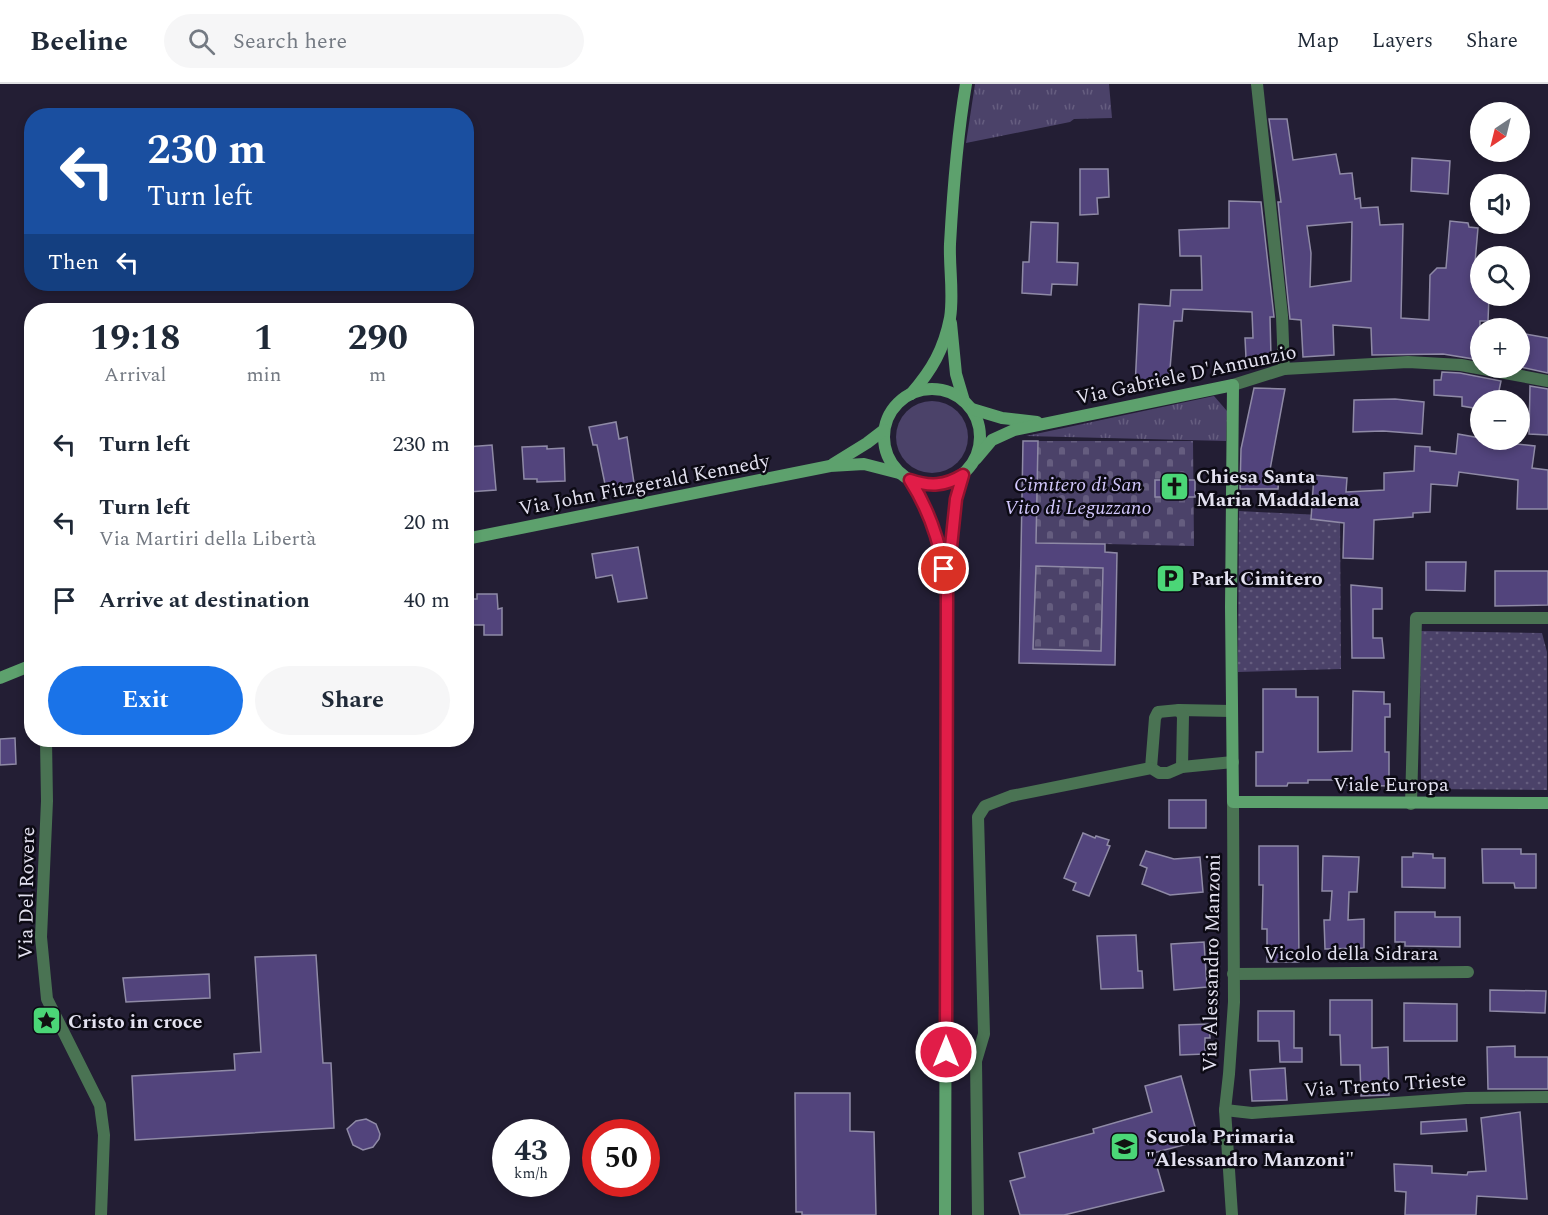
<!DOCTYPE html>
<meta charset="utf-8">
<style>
body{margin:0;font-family:Spectral,serif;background:#f6f6f7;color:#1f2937;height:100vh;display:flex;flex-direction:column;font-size:22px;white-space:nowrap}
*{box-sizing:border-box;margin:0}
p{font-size:20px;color:#747a83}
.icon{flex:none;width:33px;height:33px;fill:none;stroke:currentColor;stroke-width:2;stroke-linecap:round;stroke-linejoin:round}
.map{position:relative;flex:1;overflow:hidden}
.panel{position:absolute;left:24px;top:219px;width:450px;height:444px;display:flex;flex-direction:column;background:#fff;border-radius:24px;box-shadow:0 3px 9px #0003}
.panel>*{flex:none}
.top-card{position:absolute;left:24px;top:24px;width:450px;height:183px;border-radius:24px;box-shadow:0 3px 9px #0003;background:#1a4fa0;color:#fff;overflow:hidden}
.needle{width:39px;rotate:215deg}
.fabs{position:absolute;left:1470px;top:18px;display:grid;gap:12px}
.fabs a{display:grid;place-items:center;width:60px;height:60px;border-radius:50%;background:#fff;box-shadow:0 3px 9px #0003;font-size:30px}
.speed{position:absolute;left:492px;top:1035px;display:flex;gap:12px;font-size:30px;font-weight:700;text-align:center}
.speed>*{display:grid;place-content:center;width:78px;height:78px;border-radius:50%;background:#fff;box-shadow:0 3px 9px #0003;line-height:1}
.speed small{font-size:15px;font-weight:400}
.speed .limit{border:9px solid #d22;background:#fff;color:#111}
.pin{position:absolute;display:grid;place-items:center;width:51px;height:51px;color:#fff;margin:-26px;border:3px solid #fff;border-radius:50%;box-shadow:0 2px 6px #0007}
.me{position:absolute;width:66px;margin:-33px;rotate:0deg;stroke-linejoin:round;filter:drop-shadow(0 0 4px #0008)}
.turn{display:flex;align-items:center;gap:21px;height:126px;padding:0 24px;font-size:27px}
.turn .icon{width:78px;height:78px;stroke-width:2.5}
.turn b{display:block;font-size:42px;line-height:51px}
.then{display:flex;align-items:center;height:57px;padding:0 24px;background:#0003;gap:12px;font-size:22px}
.eta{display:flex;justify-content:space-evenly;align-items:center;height:102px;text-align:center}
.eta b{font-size:36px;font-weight:700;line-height:42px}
.cta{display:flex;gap:12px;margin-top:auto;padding:12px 24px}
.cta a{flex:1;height:69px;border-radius:36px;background:#1a73e8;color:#fff;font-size:24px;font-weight:700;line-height:69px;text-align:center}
.cta a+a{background:#f6f6f7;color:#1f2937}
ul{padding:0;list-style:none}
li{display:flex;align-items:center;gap:18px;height:78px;padding:0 24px}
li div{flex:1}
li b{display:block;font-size:22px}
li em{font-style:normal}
header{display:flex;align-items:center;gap:36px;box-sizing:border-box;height:84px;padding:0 30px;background:#fff;border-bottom:2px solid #e0e1e3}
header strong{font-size:28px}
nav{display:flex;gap:33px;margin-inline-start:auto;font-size:21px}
.search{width:420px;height:54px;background:#f6f6f7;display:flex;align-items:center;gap:15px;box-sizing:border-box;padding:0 21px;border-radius:33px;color:#747a83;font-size:22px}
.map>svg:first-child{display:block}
.grass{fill:url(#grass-tufts)}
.cemetery{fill:url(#cemetery-stones)}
.park{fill:url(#park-dots)}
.garden{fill:#4b4269}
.building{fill:#52447c;stroke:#8f8aa6;stroke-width:1.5;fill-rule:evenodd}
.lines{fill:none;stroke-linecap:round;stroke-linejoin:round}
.minor{stroke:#4a7353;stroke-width:12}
.secondary{stroke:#5da16d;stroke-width:12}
.route-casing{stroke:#92132f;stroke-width:15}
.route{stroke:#e11d48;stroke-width:10}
.labels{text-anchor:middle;stroke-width:5;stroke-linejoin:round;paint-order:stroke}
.street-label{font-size:20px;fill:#e3e1f0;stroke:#0c0a14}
.poi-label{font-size:20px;font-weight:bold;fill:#e3e1f0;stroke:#0c0a14;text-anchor:start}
.park-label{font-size:20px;font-style:italic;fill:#d2c7fc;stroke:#0c0a14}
</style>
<header>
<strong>Beeline</strong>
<div class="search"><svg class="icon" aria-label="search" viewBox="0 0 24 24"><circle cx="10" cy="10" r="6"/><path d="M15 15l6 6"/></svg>Search here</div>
<nav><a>Map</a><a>Layers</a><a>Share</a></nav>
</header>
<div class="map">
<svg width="1548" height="1131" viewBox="0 0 1548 1131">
<defs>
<pattern id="grass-tufts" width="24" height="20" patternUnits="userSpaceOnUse" patternTransform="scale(1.5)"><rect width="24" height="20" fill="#4b4269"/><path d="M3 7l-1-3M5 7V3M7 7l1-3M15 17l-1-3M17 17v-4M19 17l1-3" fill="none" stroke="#655d7f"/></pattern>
<pattern id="cemetery-stones" width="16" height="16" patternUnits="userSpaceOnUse" patternTransform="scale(1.5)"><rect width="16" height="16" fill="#4b4269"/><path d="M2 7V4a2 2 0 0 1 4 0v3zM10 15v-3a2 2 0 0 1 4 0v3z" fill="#655d7f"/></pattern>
<pattern id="park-dots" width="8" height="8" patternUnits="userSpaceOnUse" patternTransform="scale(1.5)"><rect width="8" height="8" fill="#4b4269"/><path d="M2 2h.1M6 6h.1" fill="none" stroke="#655d7f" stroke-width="1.8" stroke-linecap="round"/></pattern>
</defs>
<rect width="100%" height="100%" fill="#231e34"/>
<g class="grass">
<path d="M975,0h134l3,34 -38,1 -4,3 -104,21z"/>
<path d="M1214,312l13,15 -1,30 -200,-5z"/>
</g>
<path class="cemetery" d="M1023,357h170l1,105 -89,-2v8l12,1 -2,112 -96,-2z"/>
<g class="park">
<path d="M1239,427l101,5 1,153 -103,3z"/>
<path d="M1420,547l122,2 5,19v138l-126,-1z"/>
</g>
<circle class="garden" cx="932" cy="353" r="36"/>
<g class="building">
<path d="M1269,35h18l6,41 43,-6 4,20 12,-1 3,26 5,-1 1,10 17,-1 2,18 23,-1 -2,94 28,2 1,-45 7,-7h9l4,-47 18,2 1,4 9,1 -4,46h6v22h9l-1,25h-8v39l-37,-6 -71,1 -1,-27 -38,-3 1,30 -31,2 -2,-37 -11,-1 -12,-117h3zM1352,138l-1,59 -41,6 1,-34 -4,-27z"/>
<path d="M1412,74l38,3 -2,33 -37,-3z"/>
<path d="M1080,85h28l1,28 -12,1 1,16 -18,1z"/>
<path d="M1229,117l32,1 13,115h-4l1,40 -25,1 -1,-20h8l-1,-26 -69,-3 -1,12h-8l-5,60 -34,7 4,-84 31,2 1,-16h31l-1,-34h-21l-1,-26 50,-2z"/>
<path d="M1031,138l27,1 -1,39 21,1 -1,22 -25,-1 -1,11 -29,-2 1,-31h6z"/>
<path d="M1520,249l28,5v35l-28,-6z"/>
<path d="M1442,288l18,1 41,8 -4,19h-17v9l-18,-3v-9l-28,-2v-15h7z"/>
<path d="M1530,302l18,3v46l-19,-1z"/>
<path d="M1254,304l31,1 -16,86 10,1 -1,13h-38l1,-40z"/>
<path d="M1395,315l29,3 -2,32 -39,-3 -30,1 1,-32z"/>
<path d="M616,338l3,17 8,-2 7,46 -28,6 -9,-44h-4l-4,-18z"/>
<path d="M1458,350l22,4v2l55,6 -3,22 16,2v39h-31l1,-29 -59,-8 -2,14 -26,-2 -1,28 -17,1v4l-39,3 -1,39 -30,-1 1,-35 -33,-4 3,-44 33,3 -1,14 38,-2v-17l30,-2 1,-25 15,1v4l26,3z"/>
<path d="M1023,357h15l-2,102 69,1v8l12,1 -2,112 -96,-2zM1036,482l67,2 -2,83 -68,-2z"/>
<path d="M492,361l4,45 -28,2 -2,-45z"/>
<path d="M547,362v3l17,-1 1,33 -28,1v-3h-13l-2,-32z"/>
<rect x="1155" y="396" width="40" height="17"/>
<path d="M638,463l9,51 -29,4 -6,-27 -16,3 -4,-24z"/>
<path d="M1426,478h40l-1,29 -39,-1z"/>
<path d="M1495,487h53v34l-53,1z"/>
<path d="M1351,501l31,3v21h-9v29h9l2,20h-32z"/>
<path d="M477,510h20l1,15 4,-1v27h-18v-10h-18v-26h11z"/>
<path d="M1263,605h33v8h22v55l34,-1 1,-60 31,1v12h6v13h-5v35h4v34l-43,-1v-5h-38v3h-20l-1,3h-31v-34h7z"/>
<path d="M15,654l1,26 -16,1v-26z"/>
<rect x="1169" y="716" width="37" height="28"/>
<path d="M1083,749l12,5 1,-2 13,4 -2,5 3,1 -21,50 -16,-6 3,-7 -12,-5z"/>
<path d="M1259,762h39l1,116h-32v-33h-5l1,-44h-4z"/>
<path d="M1482,765h39v5h15v34h-21l-1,-5h-31z"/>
<path d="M1146,767l28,8 26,-2 3,35 -33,3 -28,-11 5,-16 -7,-3z"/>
<path d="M1413,769l20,1v4h12v30l-43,-1v-30h11z"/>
<path d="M1323,772l36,1 -2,35h-8l-1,28 16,-1v29l-39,1 -1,-29h6l2,-29h-10z"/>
<path d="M1395,828h40v5h25v30l-55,-1v-4h-10z"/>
<path d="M1136,851l2,36h4l1,17 -42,1 -4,-53z"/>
<path d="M1204,858l3,45 -33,3 -3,-46z"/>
<path d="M316,871l7,108h8l3,65 -199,12 -3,-64 103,-6 -1,-16 27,-2 -6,-95z"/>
<path d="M209,890l1,24 -84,4 -3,-24z"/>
<path d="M1490,906l56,1 -1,22 -55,-2z"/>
<path d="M1330,916h42v48l16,-1 1,48 -28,1 -1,-31h-19l-1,-30h-10z"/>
<path d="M1404,919l53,1v37h-53z"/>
<path d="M1258,927h36v37h8v14h-22l-1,-21h-21z"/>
<path d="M1209,940l1,14h-5v16l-25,1 -1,-30z"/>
<path d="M1515,962v11h33v32h-60l-1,-42z"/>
<path d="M1285,984l2,32 -35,1 -2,-31z"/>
<path d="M1181,992l18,65 -46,12 11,38 -100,24h-44l-10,-34 15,-4 -6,-24 75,-20 -1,-4 59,-17 -7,-26z"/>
<path d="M795,1009h55v38l24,1 2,83h-74v-3h-6z"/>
<path d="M1520,1028l7,87 -50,-3 -1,19h-71l1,-23 -11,-1 -1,-27 38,2v7l35,2 1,-3 18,-1 -5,-53z"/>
<path d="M366,1035l10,5 4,10 -1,5 -6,8 -10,3 -10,-5 -6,-16 9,-8z"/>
<path d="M1466,1035l1,12 -46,3v-12z"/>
</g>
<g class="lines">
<g class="minor">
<path d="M1257,0l25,232 2,53"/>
<path d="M1233,301l51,-16 124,-7 53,3 87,16"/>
<path d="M1179,626l52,1"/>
<path d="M46,656l1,61 -6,136 6,62 53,106 4,30 -3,80"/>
<path d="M1151,684l4,-50 3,-6 21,-2 4,6 -1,51"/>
<path d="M1411,720l5,-186h132"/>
<path d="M1233,890l235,-2"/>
<path d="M1225,1026l27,3 214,-15 82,-1"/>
<path d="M978,1131l-2,-154 8,-27 -6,-217 7,-11 26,-10 140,-28 8,5h9l14,-6 51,-5"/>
<path d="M1232,1131l-7,-105 4,-36 5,-72 -1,-200"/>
</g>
<g class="secondary">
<path d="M951,239l5,51 8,27"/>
<circle cx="932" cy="353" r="48"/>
<path d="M911,310c21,-24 33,-45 39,-76 4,-24 -1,-50 0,-74 3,-54 7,-107 16,-160"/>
<path d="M972,325l30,9 35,4"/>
<path d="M976,375l16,-19 22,-10 219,-45 -2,222 2,195 315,1"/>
<path d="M833,380l34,-21 17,-13"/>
<path d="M910,396c20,31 28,59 35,95"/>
<path d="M466,455l364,-73 34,-2 35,9"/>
<path d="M0,594l32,-13"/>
<path d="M945,1131l2,-630 9,-86 7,-24"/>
</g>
</g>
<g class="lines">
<defs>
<path id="route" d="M944,485c-6,-33 -16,-61 -34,-89 20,7 35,6 53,-5l-7,24 -9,86 -1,467"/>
</defs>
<use href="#route" class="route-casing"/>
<use href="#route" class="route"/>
</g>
<defs>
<symbol id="church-square" viewBox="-11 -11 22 22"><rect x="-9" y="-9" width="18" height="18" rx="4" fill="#4bd677" stroke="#0c0a14"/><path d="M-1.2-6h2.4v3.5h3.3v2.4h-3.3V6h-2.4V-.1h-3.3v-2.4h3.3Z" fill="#111"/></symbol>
<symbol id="parking-square" viewBox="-11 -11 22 22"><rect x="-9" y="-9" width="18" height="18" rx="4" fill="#4bd677" stroke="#0c0a14"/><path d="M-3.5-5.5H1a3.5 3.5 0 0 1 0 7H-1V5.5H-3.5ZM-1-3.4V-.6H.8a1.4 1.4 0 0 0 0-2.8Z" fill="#111"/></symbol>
<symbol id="sight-square" viewBox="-11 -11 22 22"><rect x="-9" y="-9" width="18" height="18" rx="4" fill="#4bd677" stroke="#0c0a14"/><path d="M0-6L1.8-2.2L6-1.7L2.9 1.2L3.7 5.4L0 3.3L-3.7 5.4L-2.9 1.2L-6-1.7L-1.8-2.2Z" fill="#111"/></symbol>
<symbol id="school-square" viewBox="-11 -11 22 22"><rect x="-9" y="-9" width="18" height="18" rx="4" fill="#4bd677" stroke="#0c0a14"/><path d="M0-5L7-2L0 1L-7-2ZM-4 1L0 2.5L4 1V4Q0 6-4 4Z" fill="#111"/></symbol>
</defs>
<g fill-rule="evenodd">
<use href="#church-square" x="1158" y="386" width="33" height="33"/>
<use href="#parking-square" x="1154" y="478" width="33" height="33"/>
<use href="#sight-square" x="30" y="920" width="33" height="33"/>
<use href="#school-square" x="1108" y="1046" width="33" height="33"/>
</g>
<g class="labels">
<g class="street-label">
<text transform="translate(1186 290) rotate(-12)" y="7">Via Gabriele D'Annunzio</text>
<text transform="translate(644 400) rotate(-11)" y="7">Via John Fitzgerald Kennedy</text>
<text x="1391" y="707">Viale Europa</text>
<text transform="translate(26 809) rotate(-89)" y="7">Via Del Rovere</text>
<text x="1351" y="876">Vicolo della Sidrara</text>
<text transform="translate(1211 879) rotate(-89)" y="7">Via Alessandro Manzoni</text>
<text transform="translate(1385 1000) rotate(-4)" y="7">Via Trento Trieste</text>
</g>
<g class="poi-label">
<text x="1196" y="399">Chiesa Santa<tspan x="1196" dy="23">Maria Maddalena</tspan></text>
<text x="1191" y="501">Park Cimitero</text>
<text x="68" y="944">Cristo in croce</text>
<text x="1146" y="1059">Scuola Primaria<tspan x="1146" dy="23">"Alessandro Manzoni"</tspan></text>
</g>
<g class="park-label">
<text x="1078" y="407">Cimitero di San<tspan x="1078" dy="23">Vito di Leguzzano</tspan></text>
</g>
</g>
</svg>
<div class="fabs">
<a><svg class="needle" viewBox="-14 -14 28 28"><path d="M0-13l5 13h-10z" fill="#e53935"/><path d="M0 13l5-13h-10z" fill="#747a83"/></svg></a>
<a><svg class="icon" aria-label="sound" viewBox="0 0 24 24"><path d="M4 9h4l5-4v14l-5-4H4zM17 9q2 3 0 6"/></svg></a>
<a><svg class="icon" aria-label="search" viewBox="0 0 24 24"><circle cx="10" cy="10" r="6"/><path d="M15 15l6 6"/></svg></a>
<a>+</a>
<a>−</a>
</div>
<div class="speed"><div>43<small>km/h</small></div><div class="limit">50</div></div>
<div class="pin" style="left:944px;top:485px;background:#d93025"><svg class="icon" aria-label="arrive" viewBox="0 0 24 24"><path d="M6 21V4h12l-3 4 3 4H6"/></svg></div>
<svg class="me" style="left:946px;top:968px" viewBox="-20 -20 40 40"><circle r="17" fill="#e11d48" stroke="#fff" stroke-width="3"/><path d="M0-11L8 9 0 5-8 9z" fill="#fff"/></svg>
<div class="top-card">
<div class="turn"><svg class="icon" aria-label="left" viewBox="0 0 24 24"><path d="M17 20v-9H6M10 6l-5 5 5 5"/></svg><div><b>230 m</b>Turn left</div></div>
<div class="then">Then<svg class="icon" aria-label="left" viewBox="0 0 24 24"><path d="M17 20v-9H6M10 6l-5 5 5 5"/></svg></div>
</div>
<section class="panel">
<div class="eta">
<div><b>19:18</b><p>Arrival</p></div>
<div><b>1</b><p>min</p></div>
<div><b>290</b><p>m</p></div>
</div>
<ul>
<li><svg class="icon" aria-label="left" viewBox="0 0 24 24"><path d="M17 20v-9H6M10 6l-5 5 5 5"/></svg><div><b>Turn left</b></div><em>230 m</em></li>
<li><svg class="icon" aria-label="left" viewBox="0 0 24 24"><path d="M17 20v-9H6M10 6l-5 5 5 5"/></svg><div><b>Turn left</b><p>Via Martiri della Libertà</p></div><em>20 m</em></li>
<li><svg class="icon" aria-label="arrive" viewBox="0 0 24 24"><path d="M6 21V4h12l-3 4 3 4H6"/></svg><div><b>Arrive at destination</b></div><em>40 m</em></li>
</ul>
<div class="cta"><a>Exit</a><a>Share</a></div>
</section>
</div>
